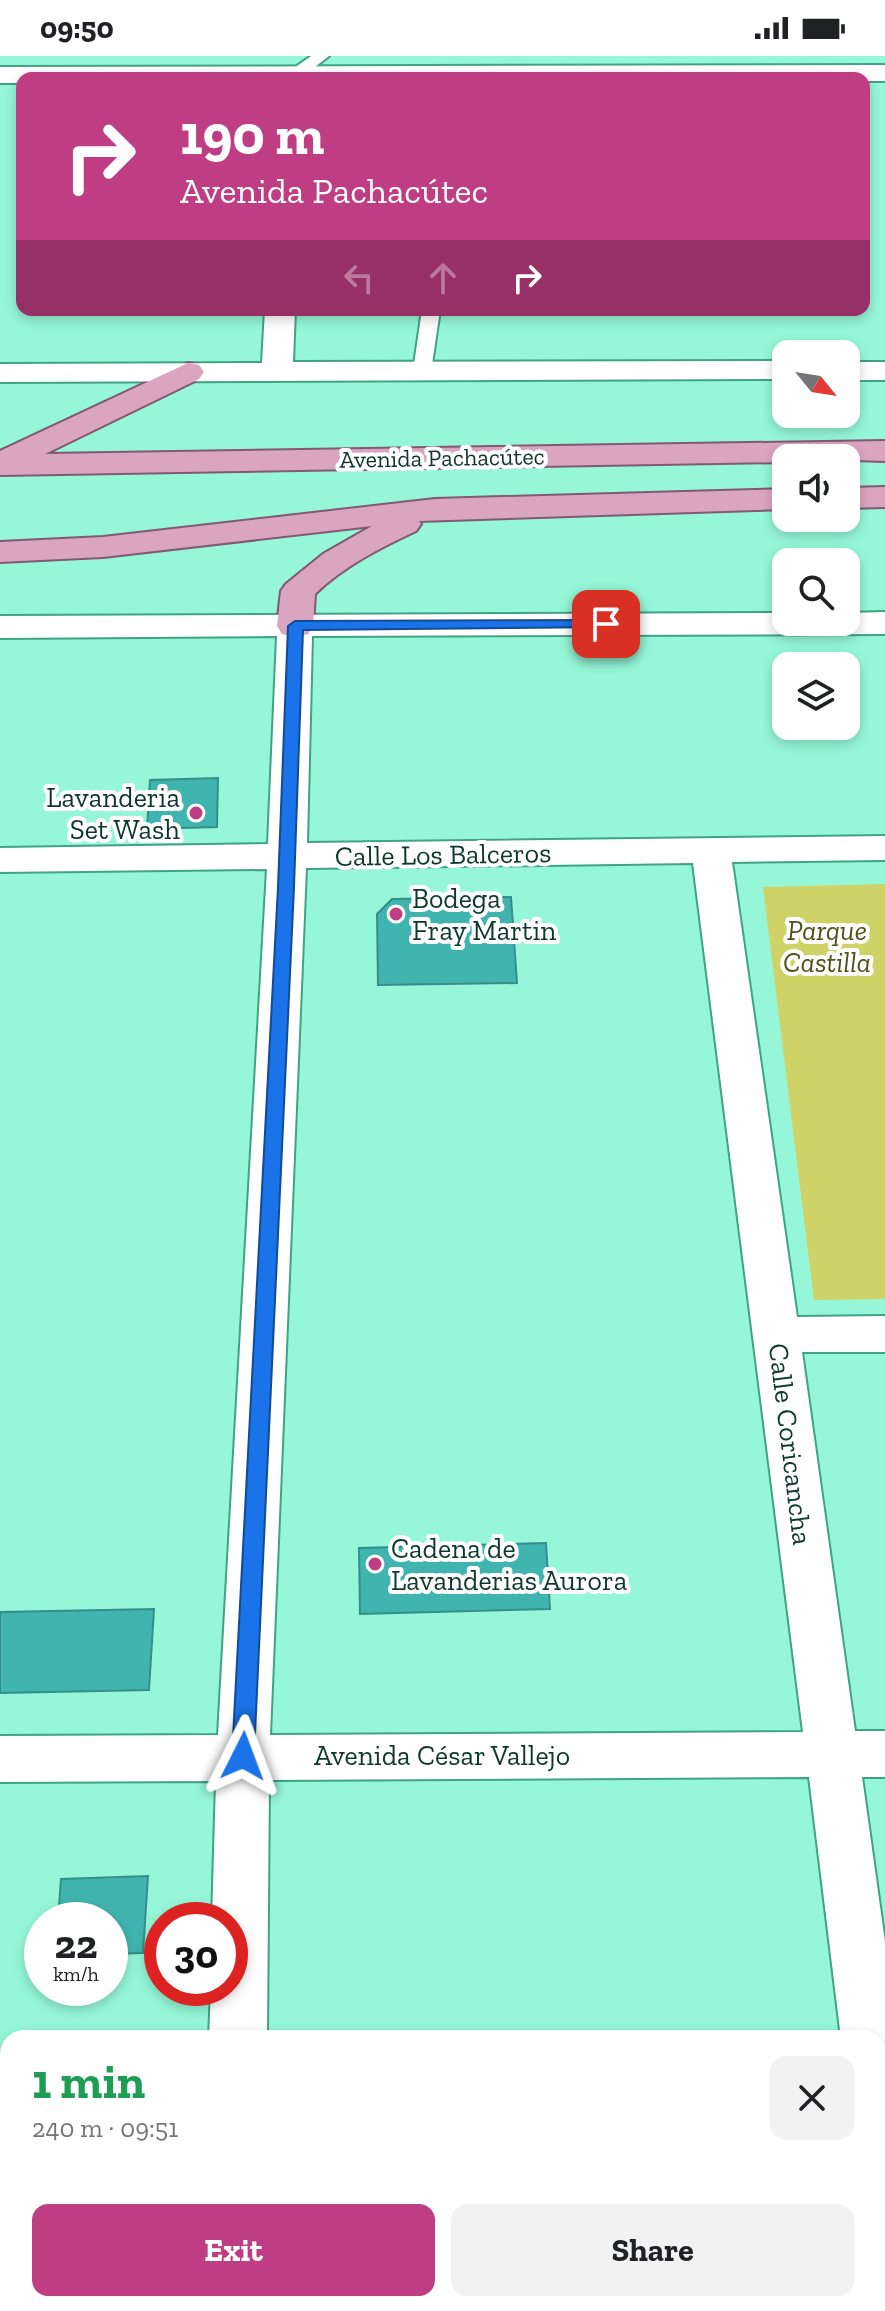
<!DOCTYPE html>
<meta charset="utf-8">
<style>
body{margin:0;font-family:"Zilla Slab",serif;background:#f2f2f2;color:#202124;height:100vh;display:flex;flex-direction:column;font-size:30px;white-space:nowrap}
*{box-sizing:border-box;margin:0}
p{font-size:26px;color:#757577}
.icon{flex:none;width:44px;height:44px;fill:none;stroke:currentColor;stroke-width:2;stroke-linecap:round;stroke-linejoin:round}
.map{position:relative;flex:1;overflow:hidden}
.side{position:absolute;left:0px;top:1974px;width:886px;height:282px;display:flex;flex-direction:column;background:#fff;border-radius:24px 24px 0 0;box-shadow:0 4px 12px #0003}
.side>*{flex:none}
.banner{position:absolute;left:16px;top:16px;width:854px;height:244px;border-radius:16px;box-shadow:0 4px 12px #0003;background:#bf3d83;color:#fff;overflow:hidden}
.needle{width:52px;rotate:120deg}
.fabs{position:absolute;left:772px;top:284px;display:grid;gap:16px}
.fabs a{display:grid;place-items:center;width:88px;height:88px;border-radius:16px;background:#fff;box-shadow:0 4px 12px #0003;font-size:40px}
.speed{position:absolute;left:24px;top:1846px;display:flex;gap:16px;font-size:40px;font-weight:700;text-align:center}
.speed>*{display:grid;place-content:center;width:104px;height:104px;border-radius:50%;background:#fff;box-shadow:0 4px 12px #0003;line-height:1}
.speed small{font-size:20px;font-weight:400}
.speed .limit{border:12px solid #d22;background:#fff;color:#111}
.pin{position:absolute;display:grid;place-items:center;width:68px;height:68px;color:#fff;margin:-34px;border-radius:16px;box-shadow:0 4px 12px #0006}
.me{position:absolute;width:88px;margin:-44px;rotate:3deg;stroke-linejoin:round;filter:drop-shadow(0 0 6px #0008)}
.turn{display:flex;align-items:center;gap:28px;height:168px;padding:0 32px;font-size:36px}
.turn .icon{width:104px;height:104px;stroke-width:2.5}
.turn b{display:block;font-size:56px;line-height:68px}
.lanes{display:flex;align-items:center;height:76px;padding:0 32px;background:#0003;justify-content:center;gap:40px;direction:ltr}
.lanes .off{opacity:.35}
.round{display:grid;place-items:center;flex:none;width:84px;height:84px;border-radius:16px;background:#f2f2f2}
.overview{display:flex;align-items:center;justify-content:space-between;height:136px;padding:0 32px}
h1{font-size:48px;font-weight:800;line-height:60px;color:#1e9e55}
.primary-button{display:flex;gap:16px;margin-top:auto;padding:16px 32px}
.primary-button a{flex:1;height:92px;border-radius:16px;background:#bf3d83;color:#fff;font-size:32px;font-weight:800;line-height:92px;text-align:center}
.primary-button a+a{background:#f2f2f2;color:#202124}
.status{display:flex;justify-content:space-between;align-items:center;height:56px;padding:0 40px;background:#fff;direction:ltr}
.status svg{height:22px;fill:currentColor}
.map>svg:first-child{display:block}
.green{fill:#cfd367}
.building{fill:#40b5b0;stroke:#368d89;stroke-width:2}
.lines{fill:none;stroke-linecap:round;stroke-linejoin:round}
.service-casing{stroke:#3fa386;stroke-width:4}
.minor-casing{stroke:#3fa386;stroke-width:4}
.primary-casing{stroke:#825970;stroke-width:4}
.service{fill:#fff;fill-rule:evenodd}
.minor{fill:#fff;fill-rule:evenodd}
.primary{fill:#daa6bf;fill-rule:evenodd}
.route{fill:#1a73e8;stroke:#114b97;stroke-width:2}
.poi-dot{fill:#bf3d83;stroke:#fff;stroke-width:3}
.labels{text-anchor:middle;stroke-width:8;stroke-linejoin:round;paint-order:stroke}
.far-street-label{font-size:24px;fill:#0d382c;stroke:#fff}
.poi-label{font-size:28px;fill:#0d382c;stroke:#fff;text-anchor:start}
.street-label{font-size:28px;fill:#0d382c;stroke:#fff}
.park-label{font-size:28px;font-style:italic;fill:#505117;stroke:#fff}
</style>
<div class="status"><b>09:50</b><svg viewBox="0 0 49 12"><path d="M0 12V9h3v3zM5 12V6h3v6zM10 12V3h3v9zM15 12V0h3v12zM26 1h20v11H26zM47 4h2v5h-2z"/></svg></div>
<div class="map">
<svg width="885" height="2255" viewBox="0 0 885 2255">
<rect width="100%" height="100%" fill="#95f7d7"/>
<path class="green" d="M885,828v415l-71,1 -51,-413z"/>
<g class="building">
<path d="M218,722l-1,49 -70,2 3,-49z"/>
<path d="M511,841l6,86 -139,2 -1,-71 15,-15z"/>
<path d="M546,1487l4,66 -190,5 -1,-66z"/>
<path d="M154,1553l-5,81 -149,3v-81z"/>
<path d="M148,1820l-5,77 -33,1v-34h-52l3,-41z"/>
</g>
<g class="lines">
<defs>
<g id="service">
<path d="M311,0h18l-27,21h-12v-6z"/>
<path d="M422,254h18l-9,61 -9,6 -9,-6z"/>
</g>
<g id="minor">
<path d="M885,9v16h-21v-3h-842v5h-22v-16z"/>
<path d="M265,254h30l-2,52 493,-1v18l-786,3v-18l262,-1z"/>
<rect x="846" y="306" width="39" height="18"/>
<path d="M885,556v22l-573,2 -5,207 578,-7v24l-153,2 65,455 88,-1v36h-83l53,379h30v46h-23l23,165v117l-7,3v-24h-37l-32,-261 -540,3 -2,258h-58l2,-50h19v-68h-18l4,-139 -216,1v-46l218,-1 49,-866 -267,3v-24l268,-4 9,-208 -277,2v-22l786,-3v9h60v-9zM693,807l110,869 -533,3 36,-867z"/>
<path d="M878,2014l7,3v105l-7,-2z"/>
<rect x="202" y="2248" width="62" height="7"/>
</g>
<g id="primary">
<path d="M188,307l11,2 5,7 -5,7 -154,75 840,-13v20l-99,-3v4l-786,13v-24z"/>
<path d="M885,431v20l-39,1v-20z"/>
<path d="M786,433v20l-367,12 2,3 -5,7c-36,17 -72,35 -101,63l-2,32 -5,8 -13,3 -13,-3 -5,-8 4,-35 5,-7 37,-30 49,-28 -269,31 -103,5v-20l103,-5 332,-38z"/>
</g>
</defs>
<use href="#service" class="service-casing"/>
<use href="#minor" class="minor-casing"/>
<use href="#primary" class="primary-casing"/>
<use href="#service" class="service"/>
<use href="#minor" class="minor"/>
<use href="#primary" class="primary"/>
</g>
<path class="route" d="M606,564l7,4 -2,3 -308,3 -9,257 -40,869 -3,7 -8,3 -8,-3 -3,-7 46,-869 10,-261 7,-5z"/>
<g class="poi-dot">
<circle cx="196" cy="757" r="8"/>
<circle cx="396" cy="858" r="8"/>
<circle cx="375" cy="1508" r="8"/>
</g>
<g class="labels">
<g class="far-street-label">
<text transform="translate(442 402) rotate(-1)" y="8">Avenida Pachacútec</text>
</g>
<g class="poi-label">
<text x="180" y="751" text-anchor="end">Lavanderia<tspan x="180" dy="32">Set Wash</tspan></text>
<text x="412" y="852">Bodega<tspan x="412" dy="32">Fray Martin</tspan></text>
<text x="391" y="1502">Cadena de<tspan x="391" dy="32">Lavanderias Aurora</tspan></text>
</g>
<g class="street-label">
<text transform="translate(443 798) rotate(-1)" y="10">Calle Los Balceros</text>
<text transform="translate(791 1388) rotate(83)" y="10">Calle Coricancha</text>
<text x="442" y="1709">Avenida César Vallejo</text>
</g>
<g class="park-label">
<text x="827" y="884">Parque<tspan x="827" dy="32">Castilla</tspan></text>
</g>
</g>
</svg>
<div class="fabs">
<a><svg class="needle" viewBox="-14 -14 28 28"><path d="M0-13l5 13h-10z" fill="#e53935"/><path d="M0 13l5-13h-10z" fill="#757577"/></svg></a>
<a><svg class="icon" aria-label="sound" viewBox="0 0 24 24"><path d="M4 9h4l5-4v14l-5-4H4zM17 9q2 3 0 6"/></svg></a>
<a><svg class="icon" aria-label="search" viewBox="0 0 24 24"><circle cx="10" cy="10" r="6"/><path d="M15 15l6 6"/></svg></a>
<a><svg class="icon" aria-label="layers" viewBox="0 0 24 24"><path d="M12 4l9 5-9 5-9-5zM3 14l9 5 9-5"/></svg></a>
</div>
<div class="speed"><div>22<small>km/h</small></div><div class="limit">30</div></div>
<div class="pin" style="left:606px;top:568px;background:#d93025"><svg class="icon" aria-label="arrive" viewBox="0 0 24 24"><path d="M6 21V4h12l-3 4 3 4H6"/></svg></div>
<svg class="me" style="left:243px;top:1700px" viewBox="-20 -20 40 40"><path d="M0-17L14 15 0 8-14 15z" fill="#1a73e8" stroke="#fff" stroke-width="4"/></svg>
<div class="banner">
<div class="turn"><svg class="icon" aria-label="right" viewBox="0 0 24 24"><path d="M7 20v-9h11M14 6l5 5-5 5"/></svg><div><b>190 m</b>Avenida Pachacútec</div></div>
<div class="lanes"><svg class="icon off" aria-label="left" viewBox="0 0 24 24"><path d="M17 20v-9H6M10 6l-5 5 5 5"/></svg><svg class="icon off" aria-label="ahead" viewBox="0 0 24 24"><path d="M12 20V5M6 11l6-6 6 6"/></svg><svg class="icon" aria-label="right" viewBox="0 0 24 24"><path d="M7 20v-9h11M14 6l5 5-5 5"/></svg></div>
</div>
<section class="side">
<div class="overview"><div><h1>1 min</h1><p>240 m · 09:51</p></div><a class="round"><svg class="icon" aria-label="close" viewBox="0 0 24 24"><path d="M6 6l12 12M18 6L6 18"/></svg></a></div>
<div class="primary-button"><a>Exit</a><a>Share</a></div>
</section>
</div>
